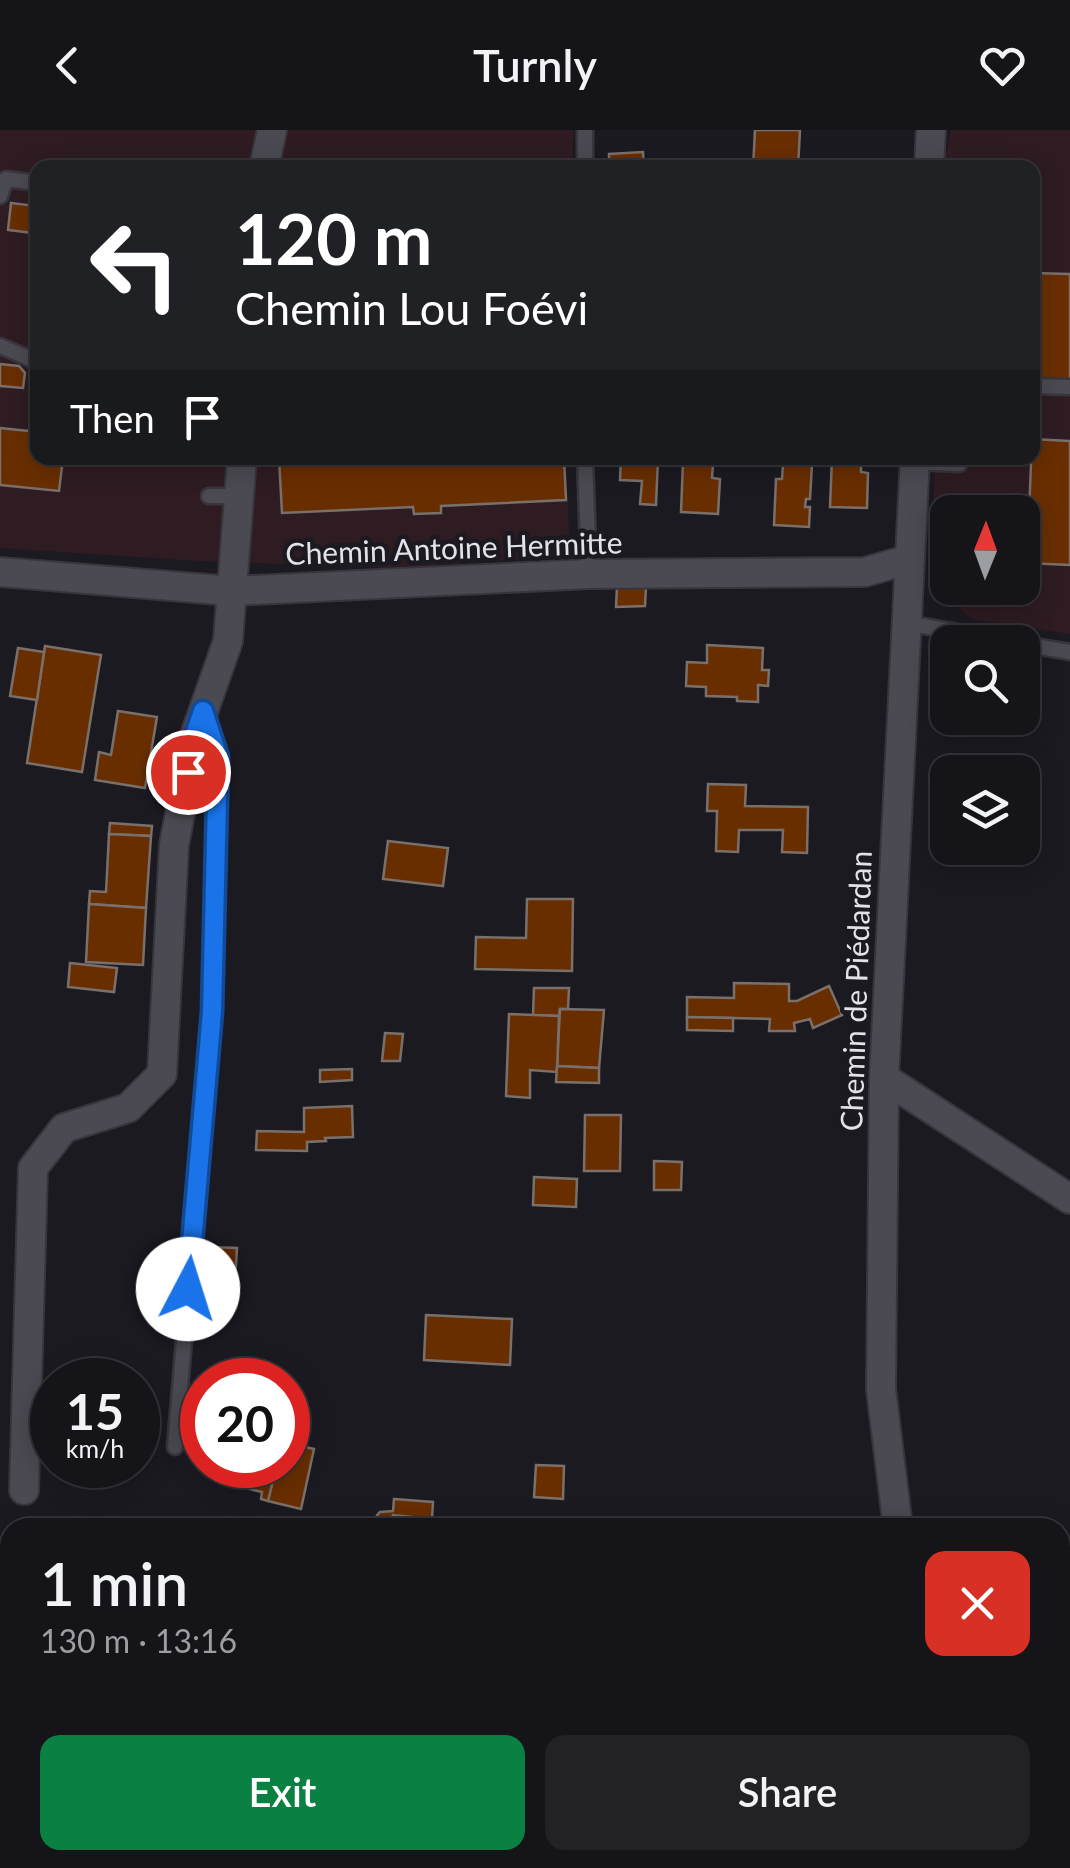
<!DOCTYPE html>
<meta charset="utf-8">
<style>
body{margin:0;font-family:Lato,sans-serif;background:#212126;color:#f1f3f6;height:100vh;display:flex;flex-direction:column;font-size:38px;white-space:nowrap}
*{box-sizing:border-box;margin:0}
p{font-size:32px;color:#9d9ea2}
.icon{flex:none;width:55px;height:55px;fill:none;stroke:currentColor;stroke-width:2;stroke-linecap:round;stroke-linejoin:round}
.map{position:relative;flex:1;overflow:hidden}
.details{position:absolute;left:0px;top:1388px;width:1070px;height:352px;display:flex;flex-direction:column;background:#141419;border-radius:30px 30px 0 0;box-shadow:0 5px 25px #0003,0 0 0 2px #333338}
.details>*{flex:none}
.hud{position:absolute;left:30px;top:30px;width:1010px;height:305px;border-radius:20px;box-shadow:0 5px 25px #0003,0 0 0 2px #333338;background:#202124;color:#fff;overflow:hidden}
.needle{width:65px;rotate:1deg}
.controls{position:absolute;left:930px;top:365px;display:grid;gap:20px}
.controls a{display:grid;place-items:center;width:110px;height:110px;border-radius:20px;background:#141419;box-shadow:0 5px 25px #0003,0 0 0 2px #333338;font-size:50px}
.speed{position:absolute;left:30px;top:1228px;display:flex;gap:20px;font-size:50px;font-weight:700;text-align:center}
.speed>*{display:grid;place-content:center;width:130px;height:130px;border-radius:50%;background:#141419;box-shadow:0 5px 25px #0003,0 0 0 2px #333338;line-height:1}
.speed small{font-size:25px;font-weight:400}
.speed .limit{border:15px solid #d22;background:#fff;color:#111}
.pin{position:absolute;display:grid;place-items:center;width:85px;height:85px;color:#fff;margin:-42px;border:5px solid #fff;border-radius:50%;box-shadow:0 2px 10px #0007}
.me{position:absolute;width:110px;margin:-55px;rotate:5deg;stroke-linejoin:round;filter:drop-shadow(0 0 8px #0008)}
.turn{display:flex;align-items:center;gap:35px;height:210px;padding:0 40px;font-size:45px}
.turn .icon{width:130px;height:130px;stroke-width:2.5}
.turn b{display:block;font-size:70px;line-height:85px}
.then{display:flex;align-items:center;height:95px;padding:0 40px;background:#0003;gap:20px;font-size:38px}
.round{display:grid;place-items:center;flex:none;width:105px;height:105px;border-radius:20px;background:#212126}
.headline{display:flex;align-items:center;justify-content:space-between;height:170px;padding:0 40px}
h1{font-size:60px;font-weight:600;line-height:75px}
.primary-button{display:flex;gap:20px;margin-top:auto;padding:20px 40px}
.primary-button a{flex:1;height:115px;border-radius:20px;background:#0b8043;color:#fff;font-size:40px;font-weight:600;line-height:115px;text-align:center}
.primary-button a+a{background:#212126;color:#f1f3f6}
header{display:flex;justify-content:space-between;align-items:center;height:130px;padding:0 40px;background:#141419;font-size:45px;font-weight:600}
.map>svg:first-child{display:block}
.commercial{fill:#2e1c22;fill-rule:evenodd}
.building{fill:#692e00;stroke:#79706b;stroke-width:2.5}
.lines{fill:none;stroke-linecap:round;stroke-linejoin:round}
.service-casing{stroke:#37363c;stroke-width:19}
.minor-casing{stroke:#37363c;stroke-width:32}
.service{stroke:#4b4a52;stroke-width:14}
.minor{stroke:#4b4a52;stroke-width:28}
.route-casing{stroke:#114b97;stroke-width:25}
.route{stroke:#1a73e8;stroke-width:18}
.labels{text-anchor:middle;stroke-width:9;stroke-linejoin:round;paint-order:stroke}
.street-label{font-size:30px;fill:#e3e2e8;stroke:#1b1a21}
</style>
<header><svg class="icon" aria-label="back" viewBox="0 0 24 24"><path d="M15 5l-7 7 7 7"/></svg>Turnly<svg class="icon" aria-label="heart" viewBox="0 0 24 24"><path d="M12 20l-8-8c-3-5 5-10 8-4 3-6 11-1 8 4z"/></svg></header>
<div class="map">
<svg width="1070" height="1738" viewBox="0 0 1070 1738">
<rect width="100%" height="100%" fill="#1b1a21"/>
<g class="commercial">
<path d="M0,0h574l-2,37 -534,1v290h528l4,98 -175,12 -197,-7 -198,-13z"/>
<path d="M951,0h119v504l-99,-15 -28,-25 -11,-43 3,-93h97v-290l-89,-1zM948,382h74v76h-74z"/>
</g>
<g class="building">
<path d="M755,0h45l-2,38h-45z"/>
<path d="M643,22l1,16h-35v-14z"/>
<path d="M11,73l25,3 -3,27 -25,-3z"/>
<path d="M1032,143l38,1v106l-38,-1z"/>
<path d="M0,234l19,2 6,7 -2,15 -23,-2z"/>
<path d="M0,298l38,4v26h25l-4,33 -59,-6z"/>
<path d="M1032,309l38,2v124l-43,-2z"/>
<path d="M279,328h285l2,42 -125,6v7l-27,1 -1,-7 -131,6z"/>
<path d="M621,328h37l-2,47 -16,-1 2,-23 -22,-1z"/>
<path d="M832,328h29v14l7,1 -1,35 -37,-1z"/>
<path d="M683,332l30,2 -1,14 8,1 -2,35 -37,-2z"/>
<path d="M783,334l29,1 -2,34h-4l-1,8h5l-1,20 -35,-2 2,-46h6z"/>
<path d="M617,456l29,1 -1,19 -29,1z"/>
<path d="M707,515l56,3 -1,22h7l-1,16 -10,-1v17l-21,-1v-4l-31,-1v-9l-20,-1 1,-24 20,1z"/>
<path d="M45,516l56,9 -19,117 -55,-9z"/>
<path d="M18,518l26,4 -7,48 -27,-4z"/>
<path d="M118,581l39,6 -12,71 -50,-8 4,-28 12,3z"/>
<path d="M708,654l38,1 -1,21 63,1 -1,46 -25,-1 1,-22h-44l-1,22 -22,-1 1,-40h-10z"/>
<path d="M110,693l42,3 -1,10 -42,-2z"/>
<path d="M109,704l42,2 -5,72 -57,-4 1,-13 16,1z"/>
<path d="M388,711l60,7 -5,38 -60,-7z"/>
<path d="M527,769h46l-1,72 -97,-2 1,-32 50,1z"/>
<path d="M89,774l57,4 -3,57 -57,-3z"/>
<path d="M70,833l47,5 -3,24 -46,-5z"/>
<path d="M734,853l55,1v17h8l32,-15 13,29 -29,13 -3,-9 -16,4 1,8h-26l1,-12 -83,-2v-20l47,1z"/>
<path d="M534,858h35l-1,21h-8l-1,7 -26,-1z"/>
<path d="M560,879l44,1 -5,58 -42,-2z"/>
<path d="M509,884l50,2 -2,56 -27,-2v28l-24,-2z"/>
<path d="M687,887l46,1v13l-46,-1z"/>
<path d="M385,903l18,1 -3,27h-18z"/>
<path d="M557,936l42,2v15l-43,-1z"/>
<path d="M352,939v11l-32,2v-12z"/>
<path d="M352,976l1,31 -28,1 1,3 -19,1v9l-51,-1 1,-19 47,1v-24z"/>
<path d="M585,985h36l-1,56h-36z"/>
<path d="M654,1031l28,1 -1,28h-27z"/>
<path d="M534,1047l43,2 -1,28 -43,-2z"/>
<path d="M210,1117l27,1 -2,34 -26,-1z"/>
<path d="M426,1185l86,4 -2,46 -86,-5z"/>
<path d="M288,1313l26,6 -13,60 -33,-8 5,-21 -9,5 -9,-1 -9,-7 -1,-8 -19,-4h62z"/>
<path d="M209,1335h17l19,4 1,8 5,5 9,3 13,-5 -5,21 -7,-2 1,-7 -13,-3 -10,-13 -31,-7z"/>
<path d="M536,1335l28,1 -1,33 -29,-2z"/>
<path d="M394,1369l39,3 -1,17 -39,-4 -2,6 -12,4 -3,-3 1,-7 3,-3 13,-1z"/>
</g>
<g class="lines">
<defs>
<g id="service">
<path d="M585,38v-38"/>
<path d="M0,66l6,-17 32,4"/>
<path d="M38,190v36"/>
<path d="M0,216l38,16"/>
<path d="M1032,256l38,1"/>
<path d="M585,328l4,116"/>
<path d="M914,332l45,2"/>
<path d="M209,366h30"/>
<path d="M906,493l110,19"/>
<path d="M1022,514l48,8"/>
<path d="M175,1317l37,-435 5,-255 -12,-40"/>
<path d="M753,1730l1,8"/>
<path d="M90,1738v-8"/>
</g>
<g id="minor">
<path d="M264,38l8,-38"/>
<path d="M929,38l2,-38"/>
<path d="M0,442l232,19 357,-17 276,-2 45,-13"/>
<path d="M884,948l186,121"/>
<path d="M24,1360l9,-322 31,-40 64,-20 34,-34 12,-229 21,-110 33,-94 14,-183"/>
<path d="M898,1398l-17,-139 3,-311 31,-620"/>
<path d="M619,1738l19,-8"/>
</g>
</defs>
<use href="#service" class="service-casing"/>
<use href="#minor" class="minor-casing"/>
<use href="#service" class="service"/>
<use href="#minor" class="minor"/>
</g>
<g class="lines">
<defs>
<path id="route" d="M188,642l7,-37 8,-24 15,46 -6,255 -24,277"/>
</defs>
<use href="#route" class="route-casing"/>
<use href="#route" class="route"/>
</g>
<g class="labels">
<g class="street-label">
<text transform="translate(454 419) rotate(-2)" y="10">Chemin Antoine Hermitte</text>
<text transform="translate(857 861) rotate(-88)" y="10">Chemin de Piédardan</text>
</g>
</g>
</svg>
<div class="controls">
<a><svg class="needle" viewBox="-14 -14 28 28"><path d="M0-13l5 13h-10z" fill="#e53935"/><path d="M0 13l5-13h-10z" fill="#9d9ea2"/></svg></a>
<a><svg class="icon" aria-label="search" viewBox="0 0 24 24"><circle cx="10" cy="10" r="6"/><path d="M15 15l6 6"/></svg></a>
<a><svg class="icon" aria-label="layers" viewBox="0 0 24 24"><path d="M12 4l9 5-9 5-9-5zM3 14l9 5 9-5"/></svg></a>
</div>
<div class="speed"><div>15<small>km/h</small></div><div class="limit">20</div></div>
<div class="pin" style="left:188px;top:642px;background:#d93025"><svg class="icon" aria-label="arrive" viewBox="0 0 24 24"><path d="M6 21V4h12l-3 4 3 4H6"/></svg></div>
<svg class="me" style="left:188px;top:1159px" viewBox="-20 -20 40 40"><circle r="19" fill="#fff"/><path d="M0-13L10 11 0 6-10 11z" fill="#1a73e8"/></svg>
<div class="hud">
<div class="turn"><svg class="icon" aria-label="left" viewBox="0 0 24 24"><path d="M17 20v-9H6M10 6l-5 5 5 5"/></svg><div><b>120 m</b>Chemin Lou Foévi</div></div>
<div class="then">Then<svg class="icon" aria-label="arrive" viewBox="0 0 24 24"><path d="M6 21V4h12l-3 4 3 4H6"/></svg></div>
</div>
<section class="details">
<div class="headline"><div><h1>1 min</h1><p>130 m · 13:16</p></div><a class="round" style="background:#d93025;color:#fff"><svg class="icon" aria-label="close" viewBox="0 0 24 24"><path d="M6 6l12 12M18 6L6 18"/></svg></a></div>
<div class="primary-button"><a>Exit</a><a>Share</a></div>
</section>
</div>
